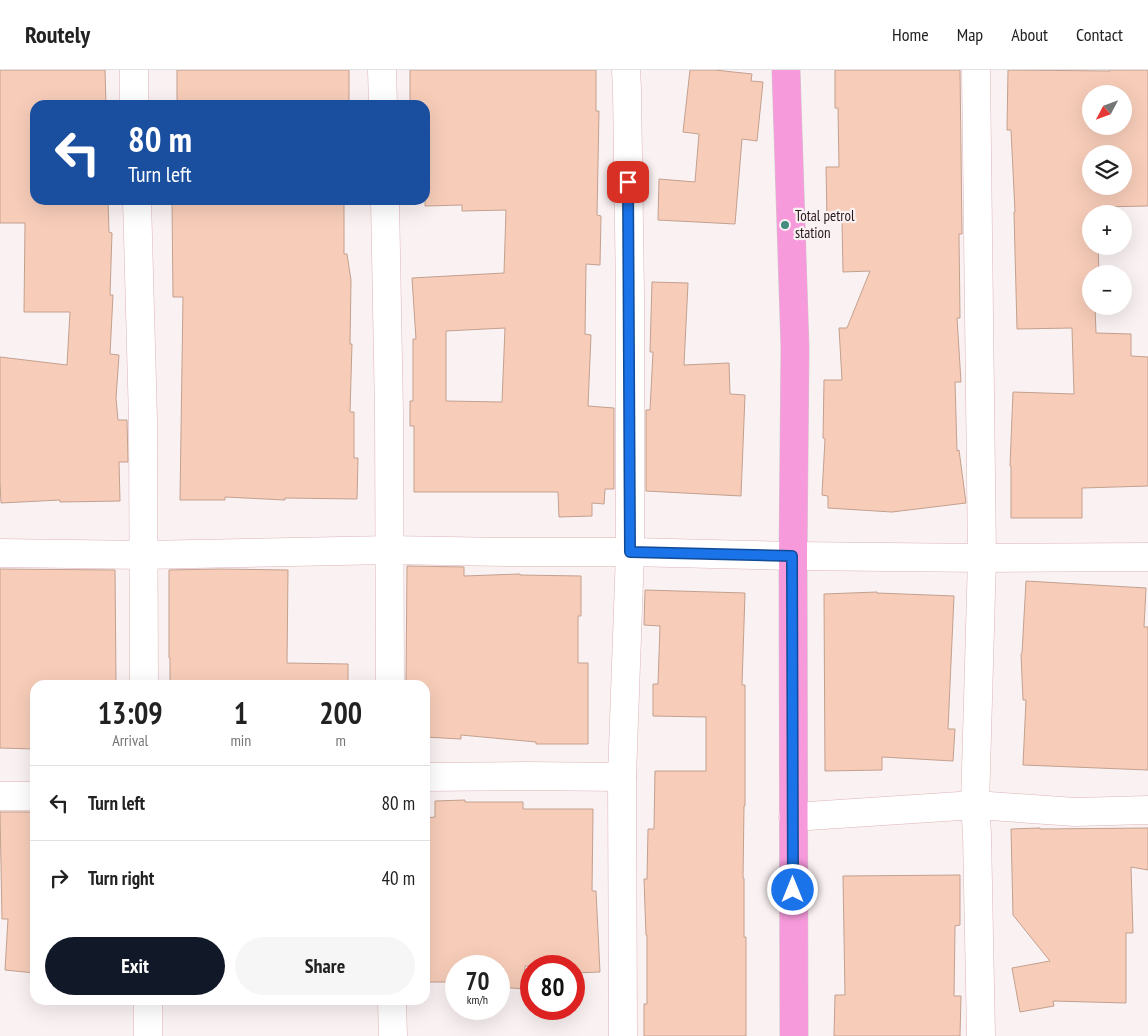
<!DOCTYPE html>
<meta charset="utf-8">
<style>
body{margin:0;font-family:"PT Sans Narrow",sans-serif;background:#f6f6f6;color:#222;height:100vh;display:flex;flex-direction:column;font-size:19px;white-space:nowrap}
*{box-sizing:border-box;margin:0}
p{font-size:16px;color:#767676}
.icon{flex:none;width:28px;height:28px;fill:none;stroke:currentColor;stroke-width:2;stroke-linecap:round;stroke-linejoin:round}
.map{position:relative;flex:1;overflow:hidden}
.sheet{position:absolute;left:30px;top:610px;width:400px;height:325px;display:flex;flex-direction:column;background:#fff;border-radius:15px;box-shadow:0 5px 20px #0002}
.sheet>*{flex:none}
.guide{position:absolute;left:30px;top:30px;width:400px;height:105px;border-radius:15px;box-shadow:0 5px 20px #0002;background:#1a4fa0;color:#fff;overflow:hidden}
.needle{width:32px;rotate:229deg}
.controls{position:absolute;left:1082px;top:15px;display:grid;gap:10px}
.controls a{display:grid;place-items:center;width:50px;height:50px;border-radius:50%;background:#fff;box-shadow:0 5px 20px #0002;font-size:25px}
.speed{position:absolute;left:445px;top:885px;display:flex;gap:10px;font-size:25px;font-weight:700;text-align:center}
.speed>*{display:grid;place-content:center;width:65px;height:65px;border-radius:50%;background:#fff;box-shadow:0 5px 20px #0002;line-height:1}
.speed small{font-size:12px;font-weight:400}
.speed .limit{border:8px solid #d22;background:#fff;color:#111}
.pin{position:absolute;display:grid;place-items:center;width:42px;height:42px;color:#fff;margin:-21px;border-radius:10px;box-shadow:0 2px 8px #0006}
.me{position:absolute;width:55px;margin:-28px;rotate:0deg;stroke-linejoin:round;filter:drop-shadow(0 0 4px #0008)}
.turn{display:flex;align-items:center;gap:18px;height:105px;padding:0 15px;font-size:22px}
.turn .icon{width:65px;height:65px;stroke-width:2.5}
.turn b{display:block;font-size:35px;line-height:42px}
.eta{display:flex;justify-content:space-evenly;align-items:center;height:85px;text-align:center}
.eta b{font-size:30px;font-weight:800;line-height:35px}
.action{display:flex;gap:10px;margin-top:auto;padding:10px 15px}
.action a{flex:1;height:58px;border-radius:30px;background:#111827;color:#fff;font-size:20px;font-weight:800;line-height:58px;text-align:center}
.action a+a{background:#f6f6f6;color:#222}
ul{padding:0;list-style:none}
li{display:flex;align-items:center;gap:15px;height:75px;padding:0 15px;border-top:1px solid #e0e0e0}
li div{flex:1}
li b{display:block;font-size:19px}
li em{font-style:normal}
header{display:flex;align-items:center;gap:30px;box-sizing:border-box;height:70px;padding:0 25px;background:#fff;border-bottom:1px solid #e0e0e0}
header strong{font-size:24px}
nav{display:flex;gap:28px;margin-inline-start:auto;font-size:18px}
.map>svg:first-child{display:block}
.building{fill:#f7cdb9;stroke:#c3a08f;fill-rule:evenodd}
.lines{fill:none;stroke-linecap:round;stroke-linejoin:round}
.minor-casing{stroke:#ddb4b8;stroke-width:29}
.highway-casing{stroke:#d0cdcd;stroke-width:29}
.minor{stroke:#fff;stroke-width:28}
.highway{stroke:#f79adc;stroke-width:28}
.route-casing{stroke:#114b97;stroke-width:12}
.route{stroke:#1a73e8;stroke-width:9}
.poi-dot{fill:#468b80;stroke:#faf1f2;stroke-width:2}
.labels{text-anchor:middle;stroke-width:4.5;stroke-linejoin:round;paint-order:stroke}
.poi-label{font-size:15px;fill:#291a1b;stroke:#faf1f2;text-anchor:start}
</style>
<header>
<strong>Routely</strong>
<nav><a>Home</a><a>Map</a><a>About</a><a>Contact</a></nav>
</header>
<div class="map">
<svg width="1148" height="966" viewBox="0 0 1148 966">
<rect width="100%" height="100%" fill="#faf1f2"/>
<g class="building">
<path d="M0,0h105l1,35h-71v95h73l1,32 3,1 -2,62h3l-3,59 9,1 -3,43 2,22h9l1,42h-9l1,39 -60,1v-2l-59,3 -1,-21v-125l67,8 3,-53h-46l1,-89h-25z"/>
<rect x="177" y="0" width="172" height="35"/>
<path d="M410,0h186v41h3l-2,104 4,1 -1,49 -14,-1 -1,70 6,1 -3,71 26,2v81h-9l-1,15 -12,-1v13l-33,1 -1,-25h-144v-66h-4v-25h3v-62h3l-4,-61 92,-5 2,-63 -44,1v-6l-37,1v-101h-15zM505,258l-3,74 -56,-1v-70z"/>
<path d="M690,0h25l37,4 -1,7 12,1 -6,59 -15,-2 -7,85 -77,-4 1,-41 36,3 4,-48 -16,-2z"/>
<path d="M835,0h125l2,164h-3l1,84h-3l4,64h-6l2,69 2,-1 7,53 -74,9 -64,-4v-12l-6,-1 3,-56 -2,-1 1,-58h18l-3,-52h8l23,-57 -27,1 -1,-53h-15l-1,-52h13l-1,-59h-3z"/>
<path d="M1008,0l102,1v-1h38v136l-50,1v7h-7v32h7l1,28h-8v32h4l1,27 35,1v22l17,1v129l-66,2v30h-71v-52h-1l3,-74 61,2 -2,-66 -55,1 -3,-117h1l-4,-82h-4zM1091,24h33v32h-33zM1091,84h33v32h-33z"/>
<path d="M172,130h172v54h3l4,26 -1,64h2l-2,68h4v46h4l-1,41 -72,-1v2l-60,-3v3h-45l3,-203h-10z"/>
<path d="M652,212l36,1 -4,82 45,-2 1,31 15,1 -4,101 -95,-5v-81h4l3,-58h-3z"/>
<path d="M407,496l57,1v9l56,-2v1l61,1v40h-3v47h10v81h-52v-2l-75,-7v4l-36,-2v-52h-19z"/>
<path d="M0,499l115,1 1,115h-81v64l-35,-1z"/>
<path d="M220,499l68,1 -1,93 61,1v21h-178v-27h-1v-88z"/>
<path d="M1026,511l120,7 -2,39h4v143l-125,-5 3,-65h-3l-2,-46 1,-1z"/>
<path d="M645,520l100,3 -3,92h3v121h-1l-1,72h1v59h2v99h-102v-32h3v-69h-1l-2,-56h3l1,-50h6l1,-58h51v-54l-53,-1v-32h5l2,-58 -16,-1z"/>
<path d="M877,522v1l77,3 -6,133h7l-2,32 -71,-4v13l-57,1 -1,-177z"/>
<path d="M465,730v2h58v7h70l-1,82h4l4,81 -26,1v-7h-49l-1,23 -25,-2v-21h-43v16h-31v-164l10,-1v-16z"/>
<path d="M0,742h35v161l-30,-3 3,-51h-6z"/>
<path d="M1040,758v1l108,-1v42l-17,-3 2,66h-7v70l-73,-2 1,5 -34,6 -8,-44 38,-7 -37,-46 -2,-86z"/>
<path d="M960,805v50l-5,1 -1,70h7l-1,40h-126l1,-41h10l-2,-119z"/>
</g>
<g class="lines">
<defs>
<g id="minor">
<path d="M134,0v35"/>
<path d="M382,0l1,35"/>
<path d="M976,0l6,488 -7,247 2,29 4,202"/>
<path d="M137,130l6,220 1,265"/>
<path d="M385,130l4,214 1,271"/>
<path d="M0,483l144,2 246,-5 116,2h124l163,4 189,2 166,-1"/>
<path d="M425,707l100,-1 97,1"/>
<path d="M0,726h35"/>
<path d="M793,747l182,-12 100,7 73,-2"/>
<path d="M148,930v36"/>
<path d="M392,930l1,36"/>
<path d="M623,966l-1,-259 8,-225v-258l-3,-205 -1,-19"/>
</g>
<path id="highway" d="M786,0l9,278 -2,208 1,480"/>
</defs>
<use href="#minor" class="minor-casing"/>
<use href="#highway" class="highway-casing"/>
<use href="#minor" class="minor"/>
<use href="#highway" class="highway"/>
</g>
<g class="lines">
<defs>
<path id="route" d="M628,112l2,370 162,4 1,334"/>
</defs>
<use href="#route" class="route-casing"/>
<use href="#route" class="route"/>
</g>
<circle class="poi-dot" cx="785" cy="155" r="5"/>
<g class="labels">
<g class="poi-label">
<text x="795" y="151">Total petrol<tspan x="795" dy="17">station</tspan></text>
</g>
</g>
</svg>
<div class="controls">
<a><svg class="needle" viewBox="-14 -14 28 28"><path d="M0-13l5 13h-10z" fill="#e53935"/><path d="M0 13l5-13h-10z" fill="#767676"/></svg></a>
<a><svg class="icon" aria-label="layers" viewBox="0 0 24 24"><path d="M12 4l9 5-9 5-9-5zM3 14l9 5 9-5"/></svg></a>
<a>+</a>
<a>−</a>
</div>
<div class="speed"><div>70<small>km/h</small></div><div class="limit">80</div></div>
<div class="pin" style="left:628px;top:112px;background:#d93025"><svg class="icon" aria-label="arrive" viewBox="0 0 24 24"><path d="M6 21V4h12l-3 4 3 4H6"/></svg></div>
<svg class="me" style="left:793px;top:820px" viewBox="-20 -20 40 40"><circle r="17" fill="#1a73e8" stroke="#fff" stroke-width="3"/><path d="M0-11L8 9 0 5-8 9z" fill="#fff"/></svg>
<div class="guide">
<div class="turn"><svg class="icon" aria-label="left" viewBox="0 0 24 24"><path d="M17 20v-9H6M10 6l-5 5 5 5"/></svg><div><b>80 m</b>Turn left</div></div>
</div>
<section class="sheet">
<div class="eta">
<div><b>13:09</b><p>Arrival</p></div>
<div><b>1</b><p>min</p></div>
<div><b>200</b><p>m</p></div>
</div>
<ul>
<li><svg class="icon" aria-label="left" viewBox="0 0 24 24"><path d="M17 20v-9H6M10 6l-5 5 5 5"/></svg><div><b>Turn left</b></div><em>80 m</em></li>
<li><svg class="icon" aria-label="right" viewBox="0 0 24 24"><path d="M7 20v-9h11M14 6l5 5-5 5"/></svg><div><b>Turn right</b></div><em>40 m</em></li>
</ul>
<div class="action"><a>Exit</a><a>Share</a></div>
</section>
</div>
